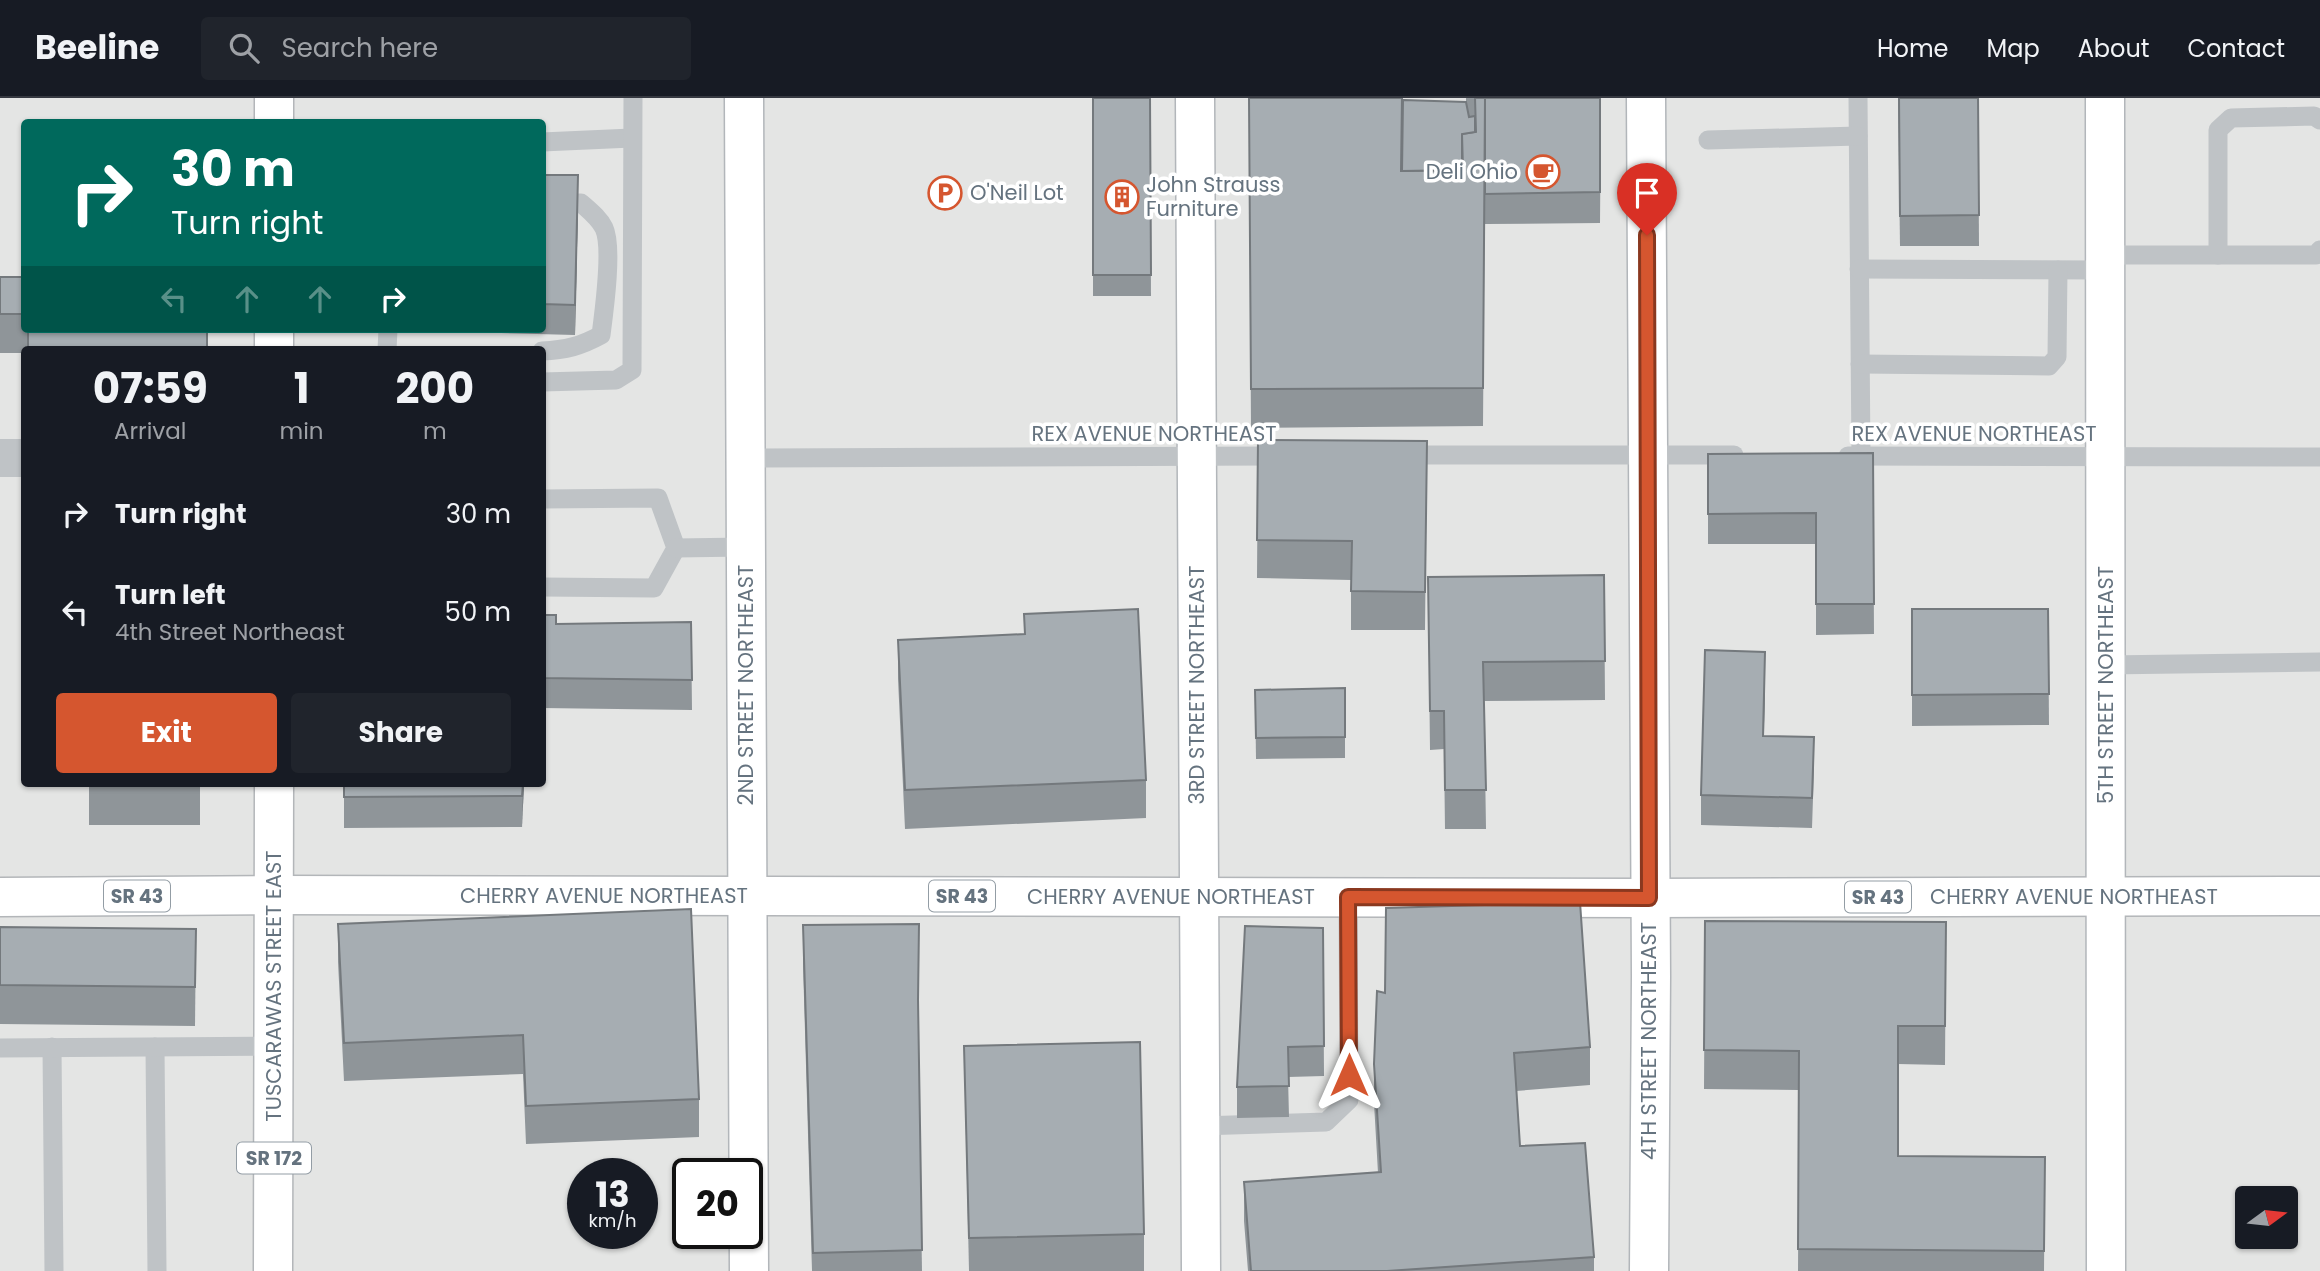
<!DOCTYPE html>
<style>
body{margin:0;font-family:Poppins,sans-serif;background:#20242c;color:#f1f3f6;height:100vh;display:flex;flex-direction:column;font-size:26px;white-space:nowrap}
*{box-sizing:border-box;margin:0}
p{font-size:23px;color:#9ea1a6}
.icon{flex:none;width:38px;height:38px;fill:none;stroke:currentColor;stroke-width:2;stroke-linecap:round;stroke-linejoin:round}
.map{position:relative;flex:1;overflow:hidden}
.drawer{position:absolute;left:21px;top:248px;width:525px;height:441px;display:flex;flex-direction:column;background:#171b24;border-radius:7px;box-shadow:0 2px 5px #0004}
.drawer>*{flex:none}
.banner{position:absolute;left:21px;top:21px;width:525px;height:214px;border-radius:7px;box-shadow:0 2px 5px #0004;background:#00695c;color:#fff;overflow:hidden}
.needle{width:46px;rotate:75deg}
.buttons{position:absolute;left:2235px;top:1088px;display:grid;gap:14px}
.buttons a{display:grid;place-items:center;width:63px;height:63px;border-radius:7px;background:#171b24;box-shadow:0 2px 5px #0004;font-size:35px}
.speed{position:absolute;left:567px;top:1060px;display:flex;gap:14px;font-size:35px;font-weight:700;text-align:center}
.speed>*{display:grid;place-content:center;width:91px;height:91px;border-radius:50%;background:#171b24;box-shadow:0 2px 5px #0004;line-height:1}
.speed small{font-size:18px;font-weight:400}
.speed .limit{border:4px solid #111;border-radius:10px;background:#fff;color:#111}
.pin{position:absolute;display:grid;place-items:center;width:60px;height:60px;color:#fff;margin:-72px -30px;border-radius:50% 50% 50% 0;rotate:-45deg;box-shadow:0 0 7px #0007}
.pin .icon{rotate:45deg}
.me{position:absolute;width:77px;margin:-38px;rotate:0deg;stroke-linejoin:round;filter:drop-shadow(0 0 5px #0008)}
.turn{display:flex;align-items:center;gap:24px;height:147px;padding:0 35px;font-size:32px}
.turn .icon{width:91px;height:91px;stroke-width:2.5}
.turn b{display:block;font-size:49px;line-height:60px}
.lanes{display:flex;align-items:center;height:66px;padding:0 35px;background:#0003;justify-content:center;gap:35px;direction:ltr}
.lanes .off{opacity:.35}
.eta{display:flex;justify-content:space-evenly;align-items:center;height:119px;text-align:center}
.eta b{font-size:42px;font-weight:700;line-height:49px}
.button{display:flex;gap:14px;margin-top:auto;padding:14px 35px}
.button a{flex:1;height:80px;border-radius:7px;background:#d5562f;color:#fff;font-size:28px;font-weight:700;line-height:80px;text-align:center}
.button a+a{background:#20242c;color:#f1f3f6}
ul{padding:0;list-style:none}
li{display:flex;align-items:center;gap:21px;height:98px;padding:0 35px}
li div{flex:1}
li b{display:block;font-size:26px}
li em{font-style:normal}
header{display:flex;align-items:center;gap:42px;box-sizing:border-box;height:98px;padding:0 35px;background:#171b24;border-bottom:2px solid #363941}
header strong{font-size:33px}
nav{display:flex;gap:38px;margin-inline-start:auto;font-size:24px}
.search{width:490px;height:63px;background:#20242c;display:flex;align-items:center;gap:18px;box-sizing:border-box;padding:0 24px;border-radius:7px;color:#9ea1a6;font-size:26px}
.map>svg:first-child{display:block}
.built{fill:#e4e5e4;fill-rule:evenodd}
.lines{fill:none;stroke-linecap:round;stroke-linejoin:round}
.secondary-casing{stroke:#b2b6ba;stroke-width:41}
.primary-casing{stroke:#b3b6b9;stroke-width:41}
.lane{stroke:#bfc3c6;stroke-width:19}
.street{stroke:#bfc3c6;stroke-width:38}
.secondary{stroke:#fff;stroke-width:38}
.primary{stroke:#fff;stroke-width:38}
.wall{fill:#8f9599}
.shaded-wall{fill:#74797d}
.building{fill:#a6adb2;stroke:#74797d;stroke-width:2}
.route-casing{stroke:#8a381f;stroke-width:18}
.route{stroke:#d5562f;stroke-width:12}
.labels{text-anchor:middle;stroke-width:7;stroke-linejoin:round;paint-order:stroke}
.shield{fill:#fff;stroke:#939da5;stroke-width:2}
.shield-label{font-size:19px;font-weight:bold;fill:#65737f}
.poi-label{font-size:21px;fill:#65737f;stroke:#fff;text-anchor:start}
.street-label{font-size:21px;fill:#65737f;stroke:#fff}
</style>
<header>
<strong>Beeline</strong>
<div class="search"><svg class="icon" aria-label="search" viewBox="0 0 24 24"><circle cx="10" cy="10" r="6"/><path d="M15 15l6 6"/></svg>Search here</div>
<nav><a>Home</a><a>Map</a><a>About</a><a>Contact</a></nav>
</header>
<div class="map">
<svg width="2320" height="1173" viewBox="0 0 2320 1173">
<rect width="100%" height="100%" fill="#f4f4f0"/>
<path class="built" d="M0,0h2320v1173h-2320zM24,24h518v207h-518zM24,252h518v434h-518zM583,1076h59v60h-59zM688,1076h59v60h-59zM2247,1101h39v38h-39z"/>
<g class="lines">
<defs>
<g id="secondary">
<path d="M744,0l5,1173"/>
<path d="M1195,0l6,1173"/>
<path d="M1646,0l5,878 -2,295"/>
<path d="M2105,0l1,1173"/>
</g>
<g id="primary">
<path d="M274,0v24"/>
<path d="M274,252v-21"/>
<path d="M0,799l274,-2 1375,3 671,-2"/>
<path d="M273,1173l1,-487"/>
</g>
</defs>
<use href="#secondary" class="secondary-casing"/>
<use href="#primary" class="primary-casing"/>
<g class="lane">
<path d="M1858,0l3,358"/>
<path d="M1708,42l150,-4"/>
<path d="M542,44l90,-4"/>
<path d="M542,105h39c9,8 18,15 23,25 9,19 0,84 -3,107 -20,11 -35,15 -59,16"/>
<path d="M2105,157h211l4,-5"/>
<path d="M2218,157v-125l13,-12 83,-2 6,4"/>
<path d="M1859,171l246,1"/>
<path d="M387,252l1,-21"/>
<path d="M1860,266l189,2 8,-9 1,-87"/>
<path d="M542,284l74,-2 16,-10 1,-272"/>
<path d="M1400,357h334"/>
<path d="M1848,358l472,1"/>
<path d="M745,360l538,-2"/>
<path d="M542,401l116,-1 18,50 -22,40 -112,-1"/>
<path d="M676,450l69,-1"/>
<path d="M2106,567l214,-3"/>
<path d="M52,949l2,224"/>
<path d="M155,949l2,224"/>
<path d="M0,950l274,-2"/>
<path d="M1200,1028l126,-4 23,-22 -1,-203"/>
</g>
<path class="street" d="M0,360h24"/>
<use href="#secondary" class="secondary"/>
<use href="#primary" class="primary"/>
</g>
<g class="wall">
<path d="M1093,0h57l1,198h-58z"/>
<path d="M1249,0l152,73 65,-69v-4h135l-1,125 -115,1v-58l-2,260 -232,2z"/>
<path d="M1898,0h80l1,148h-79z"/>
<path d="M542,77l36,30 -3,130 -148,-4v-2h115z"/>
<path d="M0,179h24v52h183v21h-183v3h-24z"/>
<path d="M1258,342l169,1 -2,189h-74v-50l-94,-2z"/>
<path d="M1873,355l1,181 -58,1v-91h-108v-90z"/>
<path d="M1604,477l1,125 -121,1 2,128h-41l-1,-80 -14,1 -2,-173z"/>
<path d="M1912,511h136l1,116 -137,1z"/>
<path d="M1024,516l122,166v38l-241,11 -7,-150v-39l126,-6z"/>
<path d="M542,517l14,9 135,-2 1,88 -150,-2z"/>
<path d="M1765,584l-1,54 50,32 -2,60 -111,-3v-30z"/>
<path d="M1345,590v70l-89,1 -1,-69z"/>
<rect x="89" y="686" width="111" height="41"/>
<path d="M344,686h180l-2,43 -178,1z"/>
<path d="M1705,823l241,1 -1,143 -47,-1v92l147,1 -1,114h-246l1,-181 -95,-1z"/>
<path d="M338,826l361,175v38l-173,7 -3,-70 -179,7 -6,-119z"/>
<path d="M803,827l115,93 4,253h-110l-9,-308z"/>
<path d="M0,829l196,2 -1,97 -195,-2z"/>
<path d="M1323,830l1,148 -36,1 1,40 -52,1v-31z"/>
<path d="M964,948l180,188v37h-175z"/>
<path d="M1590,949v38l-74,6 4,55 74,111v14h-346l-4,-50v-39l134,-9 -4,-70v-39z"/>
</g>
<g class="shaded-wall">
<path d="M578,77v30l-3,130v-30z"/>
<path d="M1765,554v30l-2,84v-30z"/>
<path d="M523,686h1l-2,43z"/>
</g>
<g class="building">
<path d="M1093,0h57l1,177h-58z"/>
<path d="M1249,0h153l-1,73 62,-1 -1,-36 14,-2 -1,-34h10l-2,290 -232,1z"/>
<path d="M1485,0h115v94l-115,2z"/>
<path d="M1899,0h79l1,117 -79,1z"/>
<path d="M1403,2l63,2 3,15 6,-1v16l-13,2v36l-60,1z"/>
<path d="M542,77h36l-3,130 -33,-1z"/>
<rect x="0" y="179" width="24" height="37"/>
<rect x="28" y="231" width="179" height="21"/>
<path d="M1258,342l169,1 -2,151 -74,-1 1,-50 -95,-1z"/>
<path d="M1873,355l1,151h-58v-91l-108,1v-60z"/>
<path d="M1604,477l1,86 -122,1 3,128h-41l-1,-79h-14l-2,-134z"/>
<path d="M1138,511l8,171 -241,10 -7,-150 127,-6 -1,-20z"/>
<path d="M1912,511h136l1,85 -137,1z"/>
<path d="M542,517h14v9l135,-2 1,58 -150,-2z"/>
<path d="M1705,552l60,2 -2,84 51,1 -2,61 -111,-3z"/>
<path d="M1345,590v49l-89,1 -1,-48z"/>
<rect x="89" y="686" width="111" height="2"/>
<path d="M344,686h179l-1,12 -178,1z"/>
<path d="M1580,804l10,145 -76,6 6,93 65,-3 9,114 -207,14h-136l-7,-89 137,-10 -7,-108 3,-73 8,2 1,-85z"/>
<path d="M691,811l8,190 -173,7 -3,-71 -179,8 -6,-119z"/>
<path d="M1705,823l241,1 -1,104h-47v130l147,1 -1,94 -246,-2 1,-198 -95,-1z"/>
<path d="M919,826l-1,76 4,250 -109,3 -10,-328z"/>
<path d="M1245,828l78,2 1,118 -36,1 1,39 -52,1z"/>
<path d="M0,829l196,2 -1,58 -195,-2z"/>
<path d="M1140,944l4,192 -175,4 -5,-192z"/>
</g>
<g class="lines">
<defs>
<path id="route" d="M1349,977l-1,-178 301,1 -2,-663"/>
</defs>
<use href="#route" class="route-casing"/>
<use href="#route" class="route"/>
</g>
<defs>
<symbol id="cafe-ring" viewBox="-11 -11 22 22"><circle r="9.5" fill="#fff" stroke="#d5562f" stroke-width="1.5"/><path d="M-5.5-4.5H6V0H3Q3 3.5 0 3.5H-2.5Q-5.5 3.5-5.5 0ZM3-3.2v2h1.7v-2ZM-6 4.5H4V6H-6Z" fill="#d5562f"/></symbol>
<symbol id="parking-ring" viewBox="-11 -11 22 22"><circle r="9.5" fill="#fff" stroke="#d5562f" stroke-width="1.5"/><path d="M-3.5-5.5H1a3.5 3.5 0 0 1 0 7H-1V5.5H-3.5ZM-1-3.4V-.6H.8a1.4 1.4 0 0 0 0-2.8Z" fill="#d5562f"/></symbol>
<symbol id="building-ring" viewBox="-11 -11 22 22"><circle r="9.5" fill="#fff" stroke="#d5562f" stroke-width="1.5"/><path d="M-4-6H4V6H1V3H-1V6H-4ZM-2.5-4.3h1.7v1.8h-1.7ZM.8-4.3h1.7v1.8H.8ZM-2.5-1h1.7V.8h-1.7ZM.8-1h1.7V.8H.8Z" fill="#d5562f"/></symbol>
</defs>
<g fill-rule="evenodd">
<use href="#cafe-ring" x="1524" y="55" width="38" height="38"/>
<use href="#parking-ring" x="926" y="76" width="38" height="38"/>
<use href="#building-ring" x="1103" y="80" width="38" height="38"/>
</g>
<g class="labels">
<g class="shield">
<rect x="104" y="782.5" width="66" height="31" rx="5"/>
<rect x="929" y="782.5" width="66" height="31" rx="5"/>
<rect x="1845" y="783.5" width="66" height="31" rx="5"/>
<rect x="237" y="1044.5" width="74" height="31" rx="5"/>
</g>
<g class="shield-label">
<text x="137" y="805">SR 43</text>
<text x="962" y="805">SR 43</text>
<text x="1878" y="806">SR 43</text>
<text x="274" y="1067">SR 172</text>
</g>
<g class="poi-label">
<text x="1518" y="81" text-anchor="end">Deli Ohio</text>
<text x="1146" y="94">John Strauss<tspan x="1146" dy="24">Furniture</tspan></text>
<text x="970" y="102">O'Neil Lot</text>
</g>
<g class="street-label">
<text x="1154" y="343">REX AVENUE NORTHEAST</text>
<text x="1974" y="343">REX AVENUE NORTHEAST</text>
<text transform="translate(746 587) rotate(-90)" y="7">2ND STREET NORTHEAST</text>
<text transform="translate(1197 587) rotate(-90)" y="7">3RD STREET NORTHEAST</text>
<text transform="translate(2106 587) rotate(-90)" y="7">5TH STREET NORTHEAST</text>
<text x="604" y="805">CHERRY AVENUE NORTHEAST</text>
<text x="1171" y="806">CHERRY AVENUE NORTHEAST</text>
<text x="2074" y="806">CHERRY AVENUE NORTHEAST</text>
<text transform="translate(274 888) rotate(-90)" y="7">TUSCARAWAS STREET EAST</text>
<text transform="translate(1649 943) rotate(-90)" y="7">4TH STREET NORTHEAST</text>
</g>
</g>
</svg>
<div class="buttons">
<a><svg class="needle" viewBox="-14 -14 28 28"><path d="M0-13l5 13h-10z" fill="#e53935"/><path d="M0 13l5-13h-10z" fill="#9ea1a6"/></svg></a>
</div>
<div class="speed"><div>13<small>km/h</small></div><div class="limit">20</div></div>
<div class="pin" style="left:1647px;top:137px;background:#d93025"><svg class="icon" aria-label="arrive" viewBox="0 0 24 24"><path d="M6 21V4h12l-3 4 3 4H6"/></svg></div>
<svg class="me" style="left:1349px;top:977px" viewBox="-20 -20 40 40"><path d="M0-17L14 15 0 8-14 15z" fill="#d5562f" stroke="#fff" stroke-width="4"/></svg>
<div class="banner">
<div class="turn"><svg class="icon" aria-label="right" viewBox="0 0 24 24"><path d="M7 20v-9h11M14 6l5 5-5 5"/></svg><div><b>30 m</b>Turn right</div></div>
<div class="lanes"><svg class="icon off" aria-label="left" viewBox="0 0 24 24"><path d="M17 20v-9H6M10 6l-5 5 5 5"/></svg><svg class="icon off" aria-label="ahead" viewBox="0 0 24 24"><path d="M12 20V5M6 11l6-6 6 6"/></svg><svg class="icon off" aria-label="ahead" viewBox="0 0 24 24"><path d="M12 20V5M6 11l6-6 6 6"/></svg><svg class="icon" aria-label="right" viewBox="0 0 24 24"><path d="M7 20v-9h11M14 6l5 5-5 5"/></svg></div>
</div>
<section class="drawer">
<div class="eta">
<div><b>07:59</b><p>Arrival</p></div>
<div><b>1</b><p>min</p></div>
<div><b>200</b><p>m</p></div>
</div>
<ul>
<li><svg class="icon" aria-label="right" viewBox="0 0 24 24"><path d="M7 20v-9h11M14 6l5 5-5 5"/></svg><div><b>Turn right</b></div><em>30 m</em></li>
<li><svg class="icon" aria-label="left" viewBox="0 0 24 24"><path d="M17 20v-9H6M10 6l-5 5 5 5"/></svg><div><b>Turn left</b><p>4th Street Northeast</p></div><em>50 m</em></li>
</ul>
<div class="button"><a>Exit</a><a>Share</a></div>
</section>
</div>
